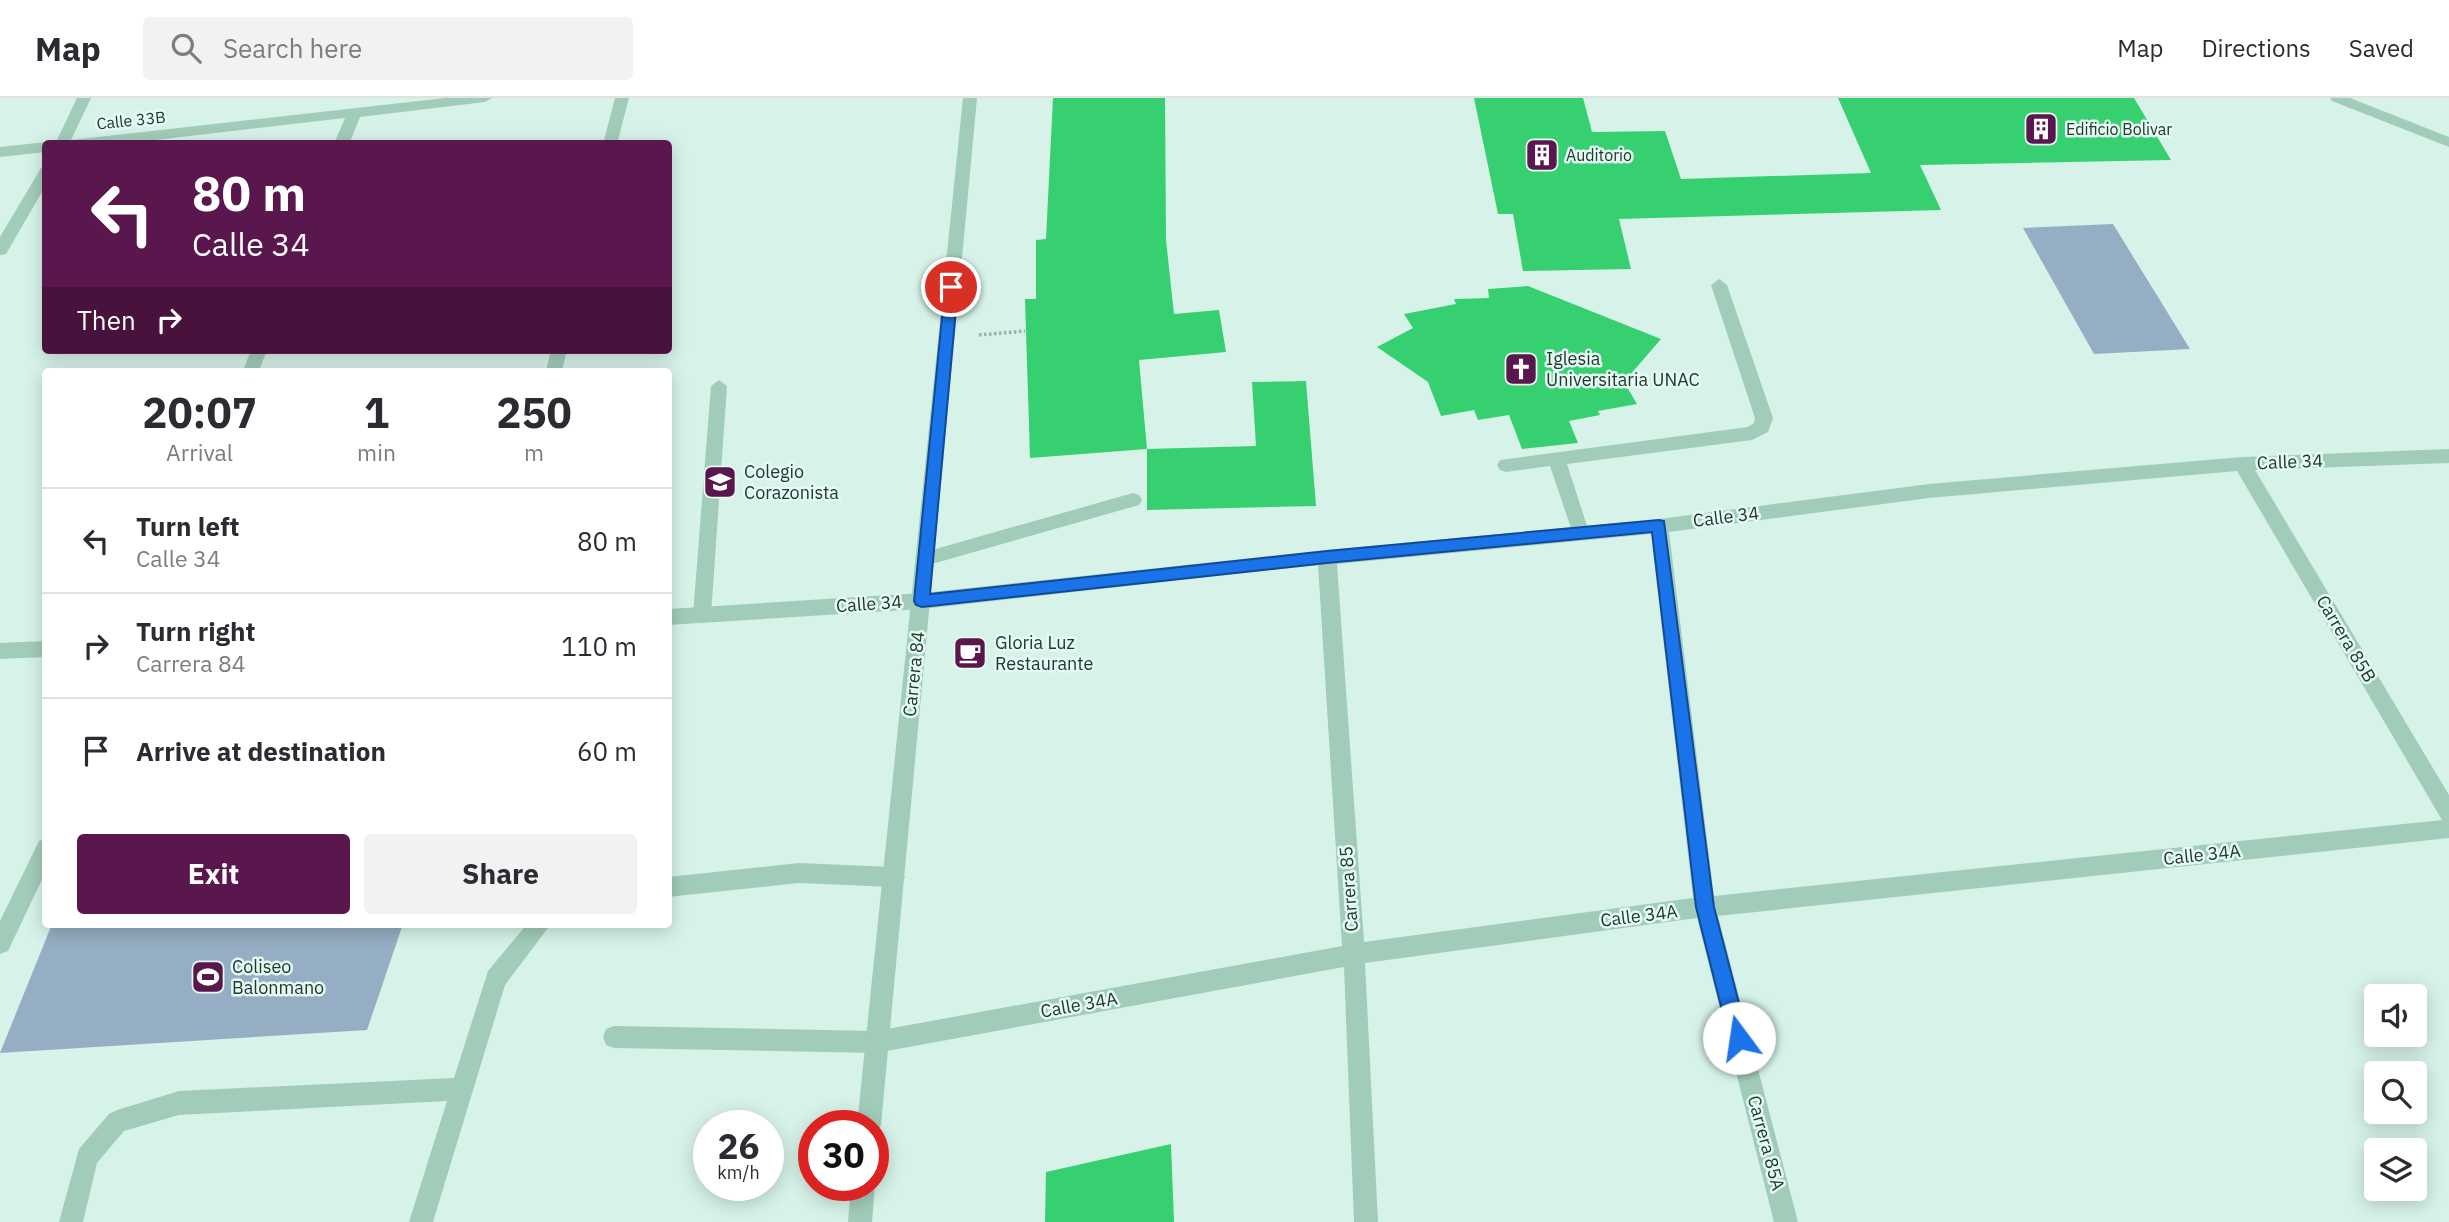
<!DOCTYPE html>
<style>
body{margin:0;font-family:"IBM Plex Sans",sans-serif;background:#f2f2f3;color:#2b2b33;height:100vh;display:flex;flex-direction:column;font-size:26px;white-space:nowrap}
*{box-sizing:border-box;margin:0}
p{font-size:23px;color:#7c7c81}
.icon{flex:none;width:38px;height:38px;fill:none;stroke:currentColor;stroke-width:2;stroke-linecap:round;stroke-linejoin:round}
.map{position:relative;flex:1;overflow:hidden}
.panel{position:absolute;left:42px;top:270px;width:630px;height:560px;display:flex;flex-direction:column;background:#fff;border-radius:7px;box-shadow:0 4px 18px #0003}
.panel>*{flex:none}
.top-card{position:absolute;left:42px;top:42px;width:630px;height:214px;border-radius:7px;box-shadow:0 4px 18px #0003;background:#5a174d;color:#fff;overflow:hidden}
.tools{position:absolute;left:2364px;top:886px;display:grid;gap:14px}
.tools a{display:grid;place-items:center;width:63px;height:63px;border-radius:7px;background:#fff;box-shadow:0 4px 18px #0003;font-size:35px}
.speed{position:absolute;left:693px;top:1012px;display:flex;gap:14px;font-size:35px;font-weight:700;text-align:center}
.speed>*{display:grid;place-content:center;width:91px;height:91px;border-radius:50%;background:#fff;box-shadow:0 4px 18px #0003;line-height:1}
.speed small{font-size:18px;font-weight:400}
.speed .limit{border:10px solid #d22;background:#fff;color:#111}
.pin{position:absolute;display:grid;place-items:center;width:60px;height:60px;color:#fff;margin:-30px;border:4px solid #fff;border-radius:50%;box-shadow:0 2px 7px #0007}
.me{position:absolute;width:77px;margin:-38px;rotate:346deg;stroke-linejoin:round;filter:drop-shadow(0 0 5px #0008)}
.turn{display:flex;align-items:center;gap:24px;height:147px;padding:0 35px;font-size:32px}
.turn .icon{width:91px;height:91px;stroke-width:2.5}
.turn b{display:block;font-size:49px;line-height:60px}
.then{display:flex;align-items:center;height:66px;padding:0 35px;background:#0003;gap:14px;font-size:26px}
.eta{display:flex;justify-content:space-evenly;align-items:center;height:119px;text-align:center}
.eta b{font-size:42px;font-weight:700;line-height:49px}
.primary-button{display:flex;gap:14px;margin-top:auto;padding:14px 35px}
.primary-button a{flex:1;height:80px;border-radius:7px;background:#5a174d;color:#fff;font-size:28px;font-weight:700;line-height:80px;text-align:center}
.primary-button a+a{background:#f2f2f3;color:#2b2b33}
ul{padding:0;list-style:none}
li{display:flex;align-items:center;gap:21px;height:105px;padding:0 35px;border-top:2px solid #e1e1e2}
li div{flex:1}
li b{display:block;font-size:26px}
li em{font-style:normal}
header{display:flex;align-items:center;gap:42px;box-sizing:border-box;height:98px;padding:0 35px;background:#fff;border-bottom:2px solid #e1e1e2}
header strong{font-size:33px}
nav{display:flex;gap:38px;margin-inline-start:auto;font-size:24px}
.search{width:490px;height:63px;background:#f2f2f3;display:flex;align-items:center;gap:18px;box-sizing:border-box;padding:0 24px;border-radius:7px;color:#7c7c81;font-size:26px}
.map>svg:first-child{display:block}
.green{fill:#96aec3}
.building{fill:#37d070}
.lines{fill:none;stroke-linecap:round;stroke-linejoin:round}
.path{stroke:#8cb8a4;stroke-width:3.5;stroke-dasharray:2.5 2.5;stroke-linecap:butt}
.service{fill:#a2ccba;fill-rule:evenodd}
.minor{fill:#a2ccba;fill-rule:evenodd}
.tertiary{fill:#a2ccba;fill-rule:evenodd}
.route{fill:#1a73e8;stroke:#114b97;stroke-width:2}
.labels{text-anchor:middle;stroke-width:5;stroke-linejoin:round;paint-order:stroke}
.far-street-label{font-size:16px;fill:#25362c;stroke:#e3fbf3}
.far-poi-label{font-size:16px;fill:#25362c;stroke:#e3fbf3;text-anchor:start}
.poi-label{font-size:18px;fill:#25362c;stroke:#e3fbf3;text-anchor:start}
.street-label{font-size:18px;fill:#25362c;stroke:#e3fbf3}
</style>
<header>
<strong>Map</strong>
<div class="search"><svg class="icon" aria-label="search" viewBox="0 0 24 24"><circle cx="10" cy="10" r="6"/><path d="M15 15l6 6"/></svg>Search here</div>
<nav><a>Map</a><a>Directions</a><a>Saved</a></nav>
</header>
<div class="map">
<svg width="2449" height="1124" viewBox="0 0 2449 1124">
<rect width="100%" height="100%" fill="#d7f3e9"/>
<g class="green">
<path d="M2113,126l77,125 -96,5 -71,-126z"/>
<path d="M52,826h351l-36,106 -367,23z"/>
</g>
<g class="building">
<path d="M1053,0h112l1,142 8,74 45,-4 7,42 -87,8 8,89 -117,9 -5,-159h11v-59l10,-1z"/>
<path d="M1474,0h109l9,34 73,-1 16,48 190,-6 -33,-75h296l37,62 -251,5 21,45 -322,9 12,50 -108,2 -10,-57h-15z"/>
<path d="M1528,188l133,53 -37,43 13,22 -39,7 2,4 -31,6 9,22 -56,6 -13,-34 -31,5 -4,-10 -33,6 -13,-34 -51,-35 36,-19 -9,-14 52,-10 -2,-5 35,-1 -1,-9z"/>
<path d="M1306,283l10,125 -169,4v-61l109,-3 -4,-64z"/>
<path d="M1171,1046l3,78h-129l1,-50z"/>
</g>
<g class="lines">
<path class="path" d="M979,237l46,-4"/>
<g class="service">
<path d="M1719,181l8,6 46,133 -5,14 -16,8 -185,24 22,68 -3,5 -6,2 -6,-2 -24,-71 -44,6 -6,-2 -3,-5 3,-5 248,-33 6,-4 1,-5 -44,-133z"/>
<path d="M719,282l8,6 -16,229 -2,6 -7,2 -7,-2 -2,-6 18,-229z"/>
<path d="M1133,395l6,2 3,5 -3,5 -214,61 -6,-2 -3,-5 3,-5 6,-2z"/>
<path d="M799,765l95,4 7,3 4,7 -4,7 -7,3 -95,-4 -131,14v-20z"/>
<path d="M527,826h24l-46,61 -72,237h-24l38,-121 -268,14 -55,16 -27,32 -14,59h-24l20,-73 30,-35 8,-4 62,-19 275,-13 34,-107z"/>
<path d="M614,928l262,5 8,3 3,8 -3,8 -8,3 -262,-5 -8,-3 -3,-8 3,-8z"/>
</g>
<g class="minor">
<path d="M77,0h14l-20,42 374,-42h47l-7,4 -125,15 -11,27h-15l11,-26 -224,26h-66z"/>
<path d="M615,0h14l-12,46h-14z"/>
<path d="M2330,0h20l99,39v10l-117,-46z"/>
<path d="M46,44l5,2h-5v8l-46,5v-10z"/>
<path d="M46,68v19l-40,69 -6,1v-18l41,-69z"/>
<path d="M251,252h16l-8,21h-16z"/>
<path d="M551,252h16l-5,21h-16z"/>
<path d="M2449,351v14l-194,7 194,325v43l-731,78 80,306h-24l-77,-304 -332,45 13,259h-24l-10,-255 -468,86 -8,-3 -3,-8 3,-8 8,-3 466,-85 -24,-381 -396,44 -254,16v-16l254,-16 405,-43 332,-31 270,-35 313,-27zM2237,373l205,349 -728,76 -45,-364 260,-34zM1651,436l42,364 -329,44 -27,-378z"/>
<path d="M46,543v16l-46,2v-16z"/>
<path d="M46,741v32l-38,80 -8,3v-33l39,-80z"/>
</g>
<g class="tertiary">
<path d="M963,0h14l-96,1027 -4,8 -4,2v-10h-16z"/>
<path d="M873,1083l2,4 -3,37h-24l3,-37h22z"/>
</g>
</g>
<path class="route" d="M951,184l7,5 -28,307 397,-43 332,-31 5,1 50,386 34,131 -3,7 -6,3 -7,-3 -3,-7 -33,-131 -44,-375 -325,31 -405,44 -6,-2 -2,-4 31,-314z"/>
<defs>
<symbol id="building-square" viewBox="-11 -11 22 22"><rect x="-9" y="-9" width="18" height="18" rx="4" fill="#5a174d" stroke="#e3fbf3"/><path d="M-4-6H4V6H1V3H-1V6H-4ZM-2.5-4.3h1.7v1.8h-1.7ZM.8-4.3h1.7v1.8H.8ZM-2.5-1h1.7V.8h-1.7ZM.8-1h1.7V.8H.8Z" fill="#fff"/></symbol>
<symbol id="church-square" viewBox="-11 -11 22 22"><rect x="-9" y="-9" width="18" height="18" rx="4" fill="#5a174d" stroke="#e3fbf3"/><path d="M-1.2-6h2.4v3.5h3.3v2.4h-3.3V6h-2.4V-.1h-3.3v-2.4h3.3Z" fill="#fff"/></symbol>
<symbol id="university-square" viewBox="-11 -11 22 22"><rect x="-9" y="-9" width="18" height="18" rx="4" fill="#5a174d" stroke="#e3fbf3"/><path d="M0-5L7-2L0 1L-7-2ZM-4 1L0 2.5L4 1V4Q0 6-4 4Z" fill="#fff"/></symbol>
<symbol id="cafe-square" viewBox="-11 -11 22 22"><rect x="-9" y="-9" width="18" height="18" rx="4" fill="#5a174d" stroke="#e3fbf3"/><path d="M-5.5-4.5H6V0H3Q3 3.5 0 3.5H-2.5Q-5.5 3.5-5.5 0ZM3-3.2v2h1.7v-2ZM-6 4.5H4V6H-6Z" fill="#fff"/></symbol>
<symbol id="stadium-square" viewBox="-11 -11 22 22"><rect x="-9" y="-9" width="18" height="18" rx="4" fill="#5a174d" stroke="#e3fbf3"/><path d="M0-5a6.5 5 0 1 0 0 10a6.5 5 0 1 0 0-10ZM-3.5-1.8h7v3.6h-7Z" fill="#fff"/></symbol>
</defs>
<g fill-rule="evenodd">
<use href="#building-square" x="2022" y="12" width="38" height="38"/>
<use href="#building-square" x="1523" y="38" width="38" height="38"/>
<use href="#church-square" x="1502" y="252" width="38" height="38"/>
<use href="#university-square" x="701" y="365" width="38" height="38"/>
<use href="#cafe-square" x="951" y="536" width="38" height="38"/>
<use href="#stadium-square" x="189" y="860" width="38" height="38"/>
</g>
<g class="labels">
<g class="far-street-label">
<text transform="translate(131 22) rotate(-6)" y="6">Calle 33B</text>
</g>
<g class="far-poi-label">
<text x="2066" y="37">Edificio Bolivar</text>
<text x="1566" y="63">Auditorio</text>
</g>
<g class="poi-label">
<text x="1546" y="267">Iglesia<tspan x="1546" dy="21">Universitaria UNAC</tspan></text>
<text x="744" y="380">Colegio<tspan x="744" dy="21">Corazonista</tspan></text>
<text x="995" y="551">Gloria Luz<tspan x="995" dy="21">Restaurante</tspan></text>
<text x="232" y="875">Coliseo<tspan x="232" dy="21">Balonmano</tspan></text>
</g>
<g class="street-label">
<text transform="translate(2290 364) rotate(-2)" y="6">Calle 34</text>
<text transform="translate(1726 419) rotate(-7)" y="6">Calle 34</text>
<text transform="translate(869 506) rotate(-4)" y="6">Calle 34</text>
<text transform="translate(2346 541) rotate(59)" y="6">Carrera 85B</text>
<text transform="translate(914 576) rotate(-84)" y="6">Carrera 84</text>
<text transform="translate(2202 757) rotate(-6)" y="6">Calle 34A</text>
<text transform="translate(1349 791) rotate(-94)" y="6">Carrera 85</text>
<text transform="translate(1639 818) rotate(-7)" y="6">Calle 34A</text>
<text transform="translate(1079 907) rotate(-10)" y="6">Calle 34A</text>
<text transform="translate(1766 1045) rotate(75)" y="6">Carrera 85A</text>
</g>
</g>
</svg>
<div class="tools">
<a><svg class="icon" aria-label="sound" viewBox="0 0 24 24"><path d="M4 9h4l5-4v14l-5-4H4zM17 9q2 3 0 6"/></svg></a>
<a><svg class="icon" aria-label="search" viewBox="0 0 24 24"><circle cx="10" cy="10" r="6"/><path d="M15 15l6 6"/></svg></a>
<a><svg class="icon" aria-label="layers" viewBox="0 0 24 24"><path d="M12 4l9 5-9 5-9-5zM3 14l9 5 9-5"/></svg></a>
</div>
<div class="speed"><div>26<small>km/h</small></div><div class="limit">30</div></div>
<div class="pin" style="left:951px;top:189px;background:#d93025"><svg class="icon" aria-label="arrive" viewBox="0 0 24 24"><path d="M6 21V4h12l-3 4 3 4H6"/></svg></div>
<svg class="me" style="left:1739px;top:940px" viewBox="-20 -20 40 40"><circle r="19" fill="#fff"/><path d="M0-13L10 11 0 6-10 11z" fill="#1a73e8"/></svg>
<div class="top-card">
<div class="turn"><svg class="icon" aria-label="left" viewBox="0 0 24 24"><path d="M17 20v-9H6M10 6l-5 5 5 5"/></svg><div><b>80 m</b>Calle 34</div></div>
<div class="then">Then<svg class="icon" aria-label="right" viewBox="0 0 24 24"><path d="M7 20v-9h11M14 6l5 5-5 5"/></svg></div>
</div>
<section class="panel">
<div class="eta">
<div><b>20:07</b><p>Arrival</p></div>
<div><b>1</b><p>min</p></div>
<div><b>250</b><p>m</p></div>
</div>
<ul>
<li><svg class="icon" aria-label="left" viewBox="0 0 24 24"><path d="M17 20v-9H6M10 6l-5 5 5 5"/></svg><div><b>Turn left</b><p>Calle 34</p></div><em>80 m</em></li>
<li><svg class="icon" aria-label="right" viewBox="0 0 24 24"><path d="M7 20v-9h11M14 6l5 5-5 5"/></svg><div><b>Turn right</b><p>Carrera 84</p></div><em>110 m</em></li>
<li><svg class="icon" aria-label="arrive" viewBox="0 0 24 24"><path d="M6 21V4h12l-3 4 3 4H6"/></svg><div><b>Arrive at destination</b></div><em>60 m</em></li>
</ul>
<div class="primary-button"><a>Exit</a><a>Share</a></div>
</section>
</div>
